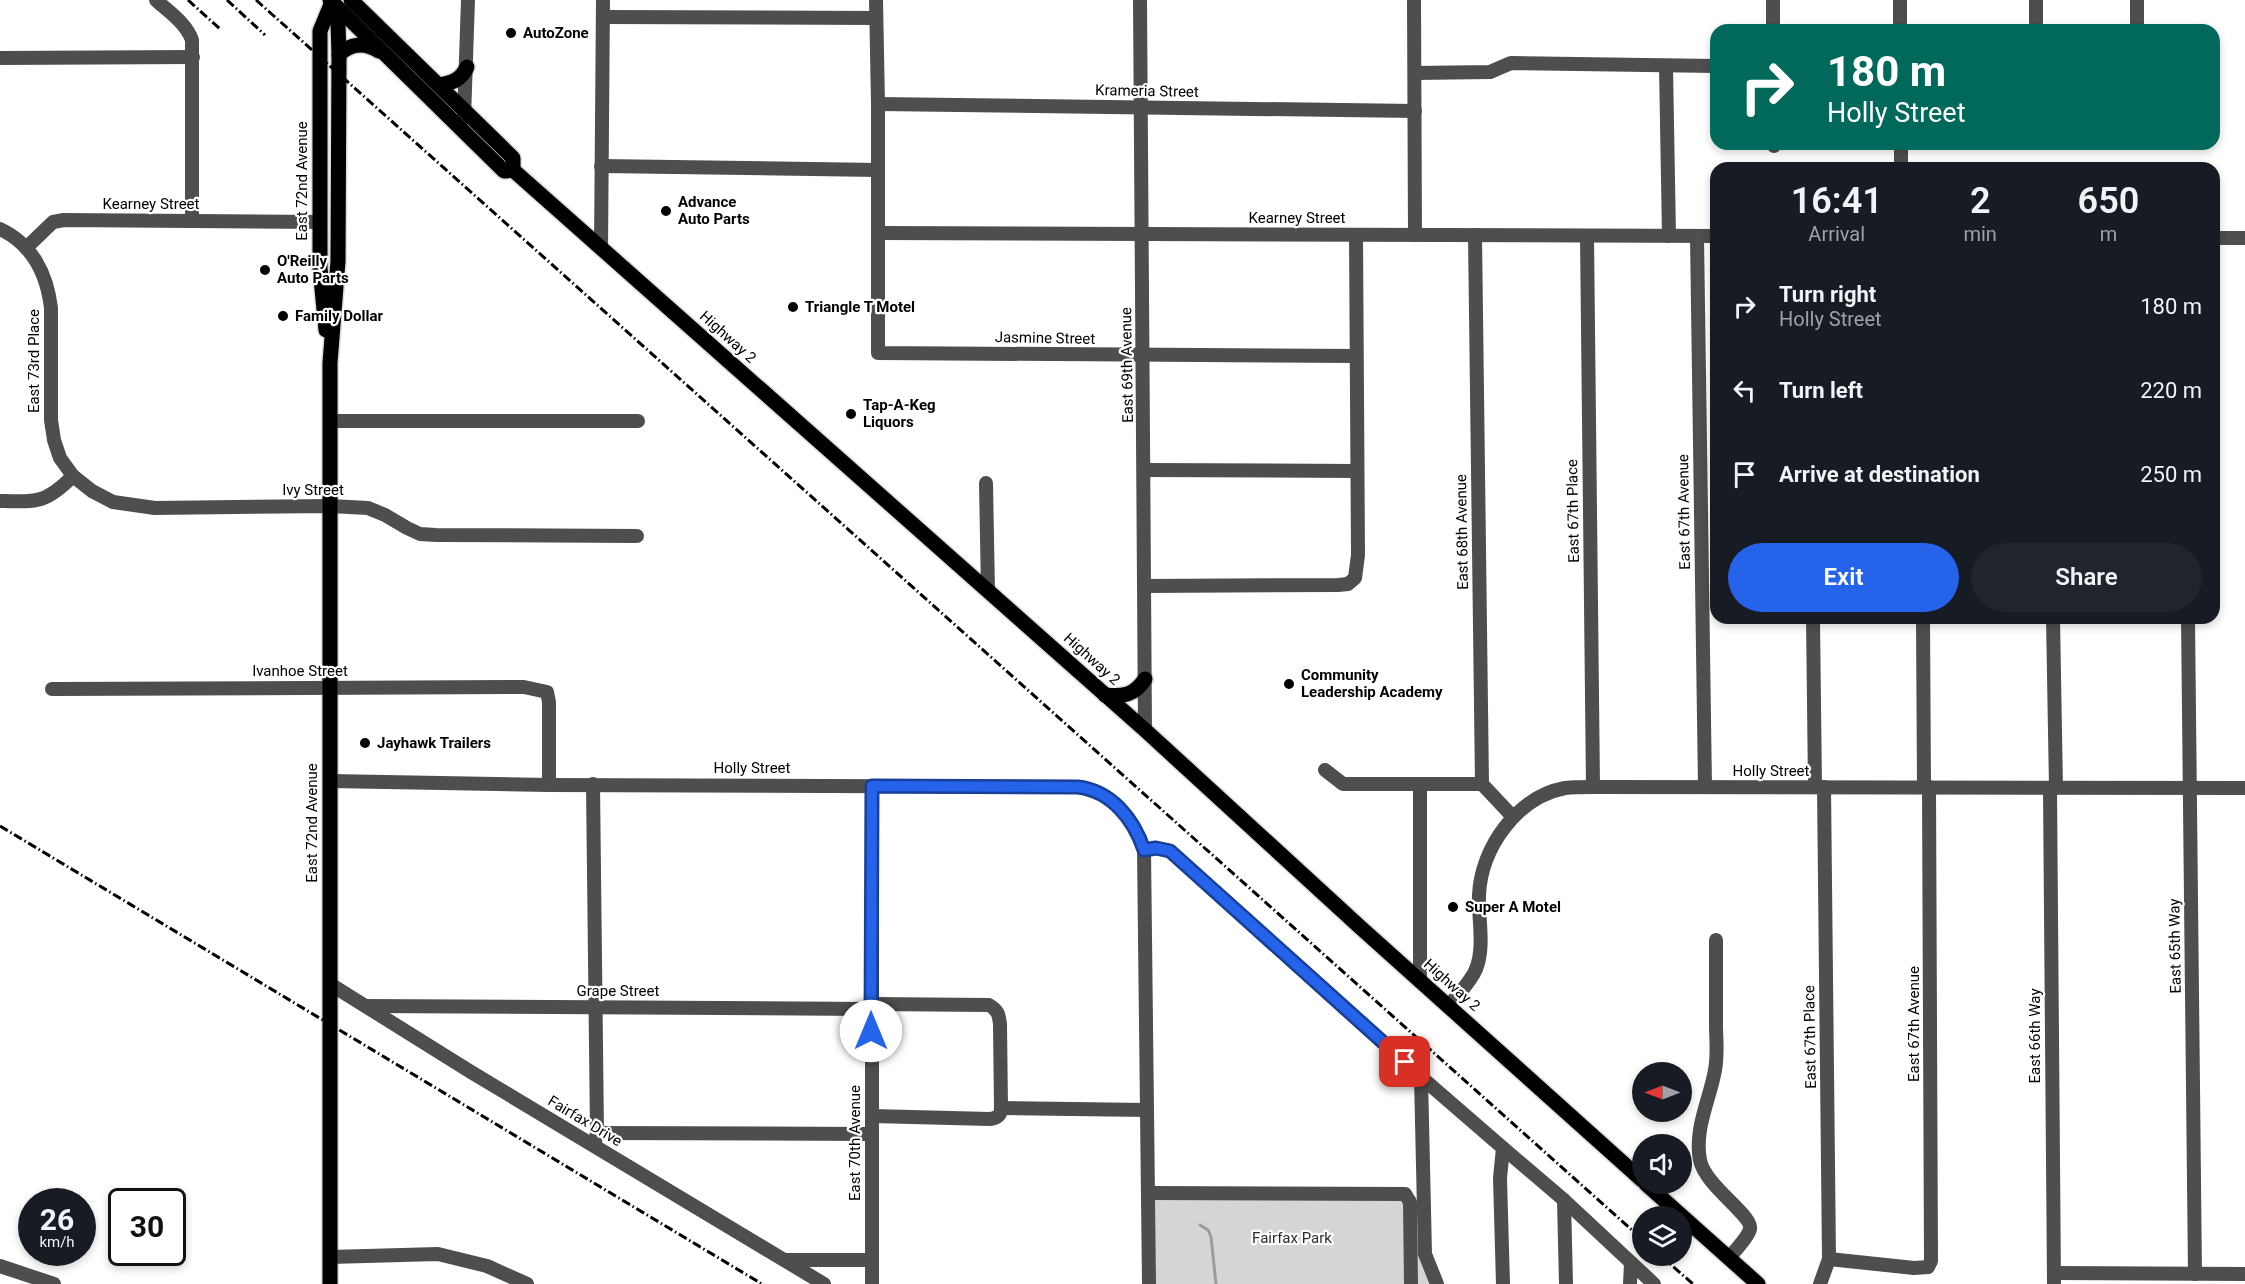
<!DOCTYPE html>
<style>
body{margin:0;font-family:Roboto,sans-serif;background:#20242c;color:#f1f3f6;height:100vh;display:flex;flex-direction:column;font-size:22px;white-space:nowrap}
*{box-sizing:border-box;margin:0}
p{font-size:20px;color:#9ea1a6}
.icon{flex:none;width:33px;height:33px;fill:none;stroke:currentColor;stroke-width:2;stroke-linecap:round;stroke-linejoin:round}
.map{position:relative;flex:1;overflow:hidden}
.side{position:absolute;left:1710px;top:162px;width:510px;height:462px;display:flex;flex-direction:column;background:#171b24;border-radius:18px;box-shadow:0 3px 9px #0003}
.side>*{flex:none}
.hud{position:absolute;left:1710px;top:24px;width:510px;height:126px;border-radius:18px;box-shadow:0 3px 9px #0003;background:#00695c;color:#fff;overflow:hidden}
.needle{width:39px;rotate:270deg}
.fabs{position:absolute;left:1632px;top:1062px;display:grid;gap:12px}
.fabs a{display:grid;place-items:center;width:60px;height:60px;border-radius:50%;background:#171b24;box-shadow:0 3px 9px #0003;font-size:30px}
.speed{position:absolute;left:18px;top:1188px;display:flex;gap:12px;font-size:30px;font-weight:700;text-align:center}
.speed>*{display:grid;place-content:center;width:78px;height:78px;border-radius:50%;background:#171b24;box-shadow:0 3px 9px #0003;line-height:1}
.speed small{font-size:15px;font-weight:400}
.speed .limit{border:3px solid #111;border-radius:9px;background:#fff;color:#111}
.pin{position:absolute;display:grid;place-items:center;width:51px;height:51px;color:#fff;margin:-26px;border-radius:12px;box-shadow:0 3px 9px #0006}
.me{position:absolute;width:66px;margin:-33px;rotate:0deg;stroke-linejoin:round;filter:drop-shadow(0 0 4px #0008)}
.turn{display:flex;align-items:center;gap:21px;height:126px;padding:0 18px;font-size:27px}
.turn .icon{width:78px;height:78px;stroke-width:2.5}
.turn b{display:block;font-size:42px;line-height:51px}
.eta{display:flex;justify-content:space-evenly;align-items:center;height:102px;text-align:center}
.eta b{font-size:36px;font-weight:600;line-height:42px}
.button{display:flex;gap:12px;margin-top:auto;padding:12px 18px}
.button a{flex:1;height:69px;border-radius:36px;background:#2563eb;color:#fff;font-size:24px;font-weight:600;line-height:69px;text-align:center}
.button a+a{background:#20242c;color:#f1f3f6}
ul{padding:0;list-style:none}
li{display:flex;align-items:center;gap:18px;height:84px;padding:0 18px}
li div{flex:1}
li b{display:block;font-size:22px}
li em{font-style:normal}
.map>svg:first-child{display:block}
.green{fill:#d5d5d5}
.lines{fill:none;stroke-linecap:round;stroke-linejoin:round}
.stream{stroke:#9c9c9c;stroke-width:3}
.major-casing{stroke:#dbdbdb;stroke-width:18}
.minor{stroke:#4e4e4e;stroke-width:14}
.major{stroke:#000;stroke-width:15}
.rail{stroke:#000;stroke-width:3;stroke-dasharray:9 3 1.5 3;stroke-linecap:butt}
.route-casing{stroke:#184099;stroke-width:15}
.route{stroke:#2563eb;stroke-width:10}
.poi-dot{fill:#000;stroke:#fff;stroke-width:2}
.labels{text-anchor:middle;stroke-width:4.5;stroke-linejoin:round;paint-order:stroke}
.poi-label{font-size:15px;font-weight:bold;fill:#000;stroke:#fff;text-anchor:start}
.street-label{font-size:15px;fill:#000;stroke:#fff}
.park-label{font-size:15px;fill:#2c2c2c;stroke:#fff}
</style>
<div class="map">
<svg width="2245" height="1284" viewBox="0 0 2245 1284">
<rect width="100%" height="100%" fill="#fff"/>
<path class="green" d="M1148,1193l251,1 38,90h-288z"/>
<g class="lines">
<path class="stream" d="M1200,1225l8,5 3,7 5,47"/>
<defs>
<g id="major">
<path d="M330,0l174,171 9,-1 632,560 215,197 282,253"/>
<path d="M351,0l162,158v12"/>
<path d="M339,55c11,-12 25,-13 40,-4"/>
<path d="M439,85c13,-2 22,-5 28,-18"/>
<path d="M326,330l-6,-62v-237l12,-29"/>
<path d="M1105,695c18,2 30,0 40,-16"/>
<path d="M1646,1184l112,100"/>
<path d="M330,1284v-921l8,-102 1,-206 -1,-31 -6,-21"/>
</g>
</defs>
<use href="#major" class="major-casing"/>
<g class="minor">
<path d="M156,0c13,12 30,23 36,40v181"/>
<path d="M876,0l2,104v249l478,3"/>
<path d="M1140,0l5,730"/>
<path d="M1414,0l1,235"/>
<path d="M1773,0v30"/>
<path d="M1900,0v30"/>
<path d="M2036,0v30"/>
<path d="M2137,0v30"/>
<path d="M603,17l273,1"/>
<path d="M0,58l193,-1"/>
<path d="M1666,66l3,170"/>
<path d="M1415,73l75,-1 21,-9 205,3"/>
<path d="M878,104l537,7"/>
<path d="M464,118l4,-118"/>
<path d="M1774,144v2"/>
<path d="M601,166l277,4"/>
<path d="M1901,168v-24"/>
<path d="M0,229c32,15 47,45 51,79v112l3,20 6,18 13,18 19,15 21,11 42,6 175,-2 38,2 17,7 22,13 13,6 16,1 201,1"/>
<path d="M878,233l838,3"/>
<path d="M1475,235l7,549 31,33"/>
<path d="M1587,236l6,551"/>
<path d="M1697,236l8,551"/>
<path d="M2214,238h31"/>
<path d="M26,248l27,-26 11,-2 256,2"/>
<path d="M601,248l2,-248"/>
<path d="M330,421h308"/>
<path d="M1145,470l211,1"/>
<path d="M986,483l2,108"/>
<path d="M0,501c38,1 46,2 73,-25"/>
<path d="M1145,586l193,-1 10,-1 7,-6 3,-23 -2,-320"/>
<path d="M1813,618l2,169"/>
<path d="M1923,618l1,169"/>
<path d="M2053,618l3,170"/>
<path d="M2188,618l7,656"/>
<path d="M52,689l472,-2 23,5 2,10v83"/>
<path d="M1325,770l18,14h139"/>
<path d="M330,781l219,4 529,2c34,4 56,32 66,63l5,434"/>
<path d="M593,784l4,349 -3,12"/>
<path d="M1420,784v197"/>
<path d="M2050,788l4,496"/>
<path d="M1144,850l12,-2 14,3 251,226 82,71 -3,30 3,106"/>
<path d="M1716,940c0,28 0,56 0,84 0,15 2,31 -1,46 -5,29 -21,59 -15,90 5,26 53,55 50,69 -2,9 -15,21 -21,29"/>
<path d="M330,984l141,88 353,212"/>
<path d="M871,1004l118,1c9,5 10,10 11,19l1,84c0,8 -4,10 -11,11l-118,-3"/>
<path d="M366,1006l504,3"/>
<path d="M1449,1006c8,-11 22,-24 27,-37 9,-22 2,-51 3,-74 2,-47 38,-98 86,-107 9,-1 19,-1 28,-1l652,1"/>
<path d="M1421,1077l4,177 12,30"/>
<path d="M1001,1108l146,2"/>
<path d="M597,1133l275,1"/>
<path d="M1503,1148l61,52 90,84"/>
<path d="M1148,1193l257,1 5,8 1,82"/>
<path d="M1564,1200l2,84"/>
<path d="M330,1257l108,-3 49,12 40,18"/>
<path d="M1829,1259l85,9 14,-1 3,-6 -2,-474"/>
<path d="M786,1260h86"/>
<path d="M0,1266l54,18"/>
<path d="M2054,1273l191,1"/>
<path d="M872,1284v-498"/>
<path d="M1630,1284l1,-21"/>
<path d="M1820,1284l9,-25 -5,-472"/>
</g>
<use href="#major" class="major"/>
<g class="rail">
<path d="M188,0l32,29"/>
<path d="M227,0l38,35"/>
<path d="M256,0l1386,1239"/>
<path d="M0,826l762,458"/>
<path d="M1661,1256l32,28"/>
</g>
</g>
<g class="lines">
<defs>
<path id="route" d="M871,1031l1,-245 206,1c34,4 56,33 66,63l12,-2 14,3 235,211"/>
</defs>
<use href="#route" class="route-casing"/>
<use href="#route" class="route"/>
</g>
<g class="poi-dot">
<circle cx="511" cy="33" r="6"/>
<circle cx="666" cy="211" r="6"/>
<circle cx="265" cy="270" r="6"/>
<circle cx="793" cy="307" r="6"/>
<circle cx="283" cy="316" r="6"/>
<circle cx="851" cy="414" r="6"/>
<circle cx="1289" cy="684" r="6"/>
<circle cx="365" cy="743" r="6"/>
<circle cx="1453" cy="907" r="6"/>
</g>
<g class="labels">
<g class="poi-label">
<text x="523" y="38">AutoZone</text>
<text x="678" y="207">Advance<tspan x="678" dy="17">Auto Parts</tspan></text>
<text x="277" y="266">O'Reilly<tspan x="277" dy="17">Auto Parts</tspan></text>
<text x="805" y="312">Triangle T Motel</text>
<text x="295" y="321">Family Dollar</text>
<text x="863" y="410">Tap-A-Keg<tspan x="863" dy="17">Liquors</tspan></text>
<text x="1301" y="680">Community<tspan x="1301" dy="17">Leadership Academy</tspan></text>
<text x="377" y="748">Jayhawk Trailers</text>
<text x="1465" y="912">Super A Motel</text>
</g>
<g class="street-label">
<text transform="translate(1147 91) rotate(1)" y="5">Krameria Street</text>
<text transform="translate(302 181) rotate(-90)" y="5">East 72nd Avenue</text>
<text x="151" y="209">Kearney Street</text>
<text x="1297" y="223">Kearney Street</text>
<text transform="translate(728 337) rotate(42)" y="5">Highway 2</text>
<text transform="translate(1045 338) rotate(1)" y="5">Jasmine Street</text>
<text transform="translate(34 361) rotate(-90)" y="5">East 73rd Place</text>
<text transform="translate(1127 365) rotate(-91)" y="5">East 69th Avenue</text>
<text x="313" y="495">Ivy Street</text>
<text transform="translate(1573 511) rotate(-91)" y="5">East 67th Place</text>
<text transform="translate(1684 512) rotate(-91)" y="5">East 67th Avenue</text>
<text transform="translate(1462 532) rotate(-91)" y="5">East 68th Avenue</text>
<text transform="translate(1092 659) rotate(42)" y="5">Highway 2</text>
<text x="300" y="676">Ivanhoe Street</text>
<text x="752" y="773">Holly Street</text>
<text x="1771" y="776">Holly Street</text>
<text transform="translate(312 823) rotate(-90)" y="5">East 72nd Avenue</text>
<text transform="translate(2175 946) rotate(-91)" y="5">East 65th Way</text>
<text transform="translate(1452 985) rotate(42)" y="5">Highway 2</text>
<text x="618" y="996">Grape Street</text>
<text transform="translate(1914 1024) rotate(-90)" y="5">East 67th Avenue</text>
<text transform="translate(2035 1036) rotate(-90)" y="5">East 66th Way</text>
<text transform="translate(1810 1037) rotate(-91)" y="5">East 67th Place</text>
<text transform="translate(585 1121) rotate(31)" y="5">Fairfax Drive</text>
<text transform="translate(855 1143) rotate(-90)" y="5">East 70th Avenue</text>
</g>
<g class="park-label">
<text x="1292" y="1243">Fairfax Park</text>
</g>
</g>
</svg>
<div class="fabs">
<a><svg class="needle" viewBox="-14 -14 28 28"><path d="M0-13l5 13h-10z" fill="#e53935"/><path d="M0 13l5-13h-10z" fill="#9ea1a6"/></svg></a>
<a><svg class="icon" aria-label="sound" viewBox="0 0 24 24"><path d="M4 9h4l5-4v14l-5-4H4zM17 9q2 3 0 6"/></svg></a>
<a><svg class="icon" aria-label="layers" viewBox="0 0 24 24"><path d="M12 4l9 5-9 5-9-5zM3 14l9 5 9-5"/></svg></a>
</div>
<div class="speed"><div>26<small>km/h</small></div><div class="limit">30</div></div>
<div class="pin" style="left:1405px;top:1062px;background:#d93025"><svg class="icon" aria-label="arrive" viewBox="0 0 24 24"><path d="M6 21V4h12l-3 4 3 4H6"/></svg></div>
<svg class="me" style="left:871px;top:1031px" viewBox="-20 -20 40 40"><circle r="19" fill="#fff"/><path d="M0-13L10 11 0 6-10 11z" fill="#2563eb"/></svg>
<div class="hud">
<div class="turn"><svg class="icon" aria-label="right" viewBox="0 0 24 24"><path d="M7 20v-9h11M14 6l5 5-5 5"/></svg><div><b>180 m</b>Holly Street</div></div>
</div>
<section class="side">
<div class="eta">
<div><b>16:41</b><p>Arrival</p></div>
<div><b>2</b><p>min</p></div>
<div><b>650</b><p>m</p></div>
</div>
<ul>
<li><svg class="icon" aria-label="right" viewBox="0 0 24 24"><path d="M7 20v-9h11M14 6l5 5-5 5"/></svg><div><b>Turn right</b><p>Holly Street</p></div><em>180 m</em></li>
<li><svg class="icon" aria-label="left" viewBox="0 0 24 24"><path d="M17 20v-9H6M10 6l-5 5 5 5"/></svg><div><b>Turn left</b></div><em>220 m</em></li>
<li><svg class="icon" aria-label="arrive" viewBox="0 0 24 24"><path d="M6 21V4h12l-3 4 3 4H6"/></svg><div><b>Arrive at destination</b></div><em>250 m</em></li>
</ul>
<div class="button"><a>Exit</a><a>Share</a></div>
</section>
</div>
